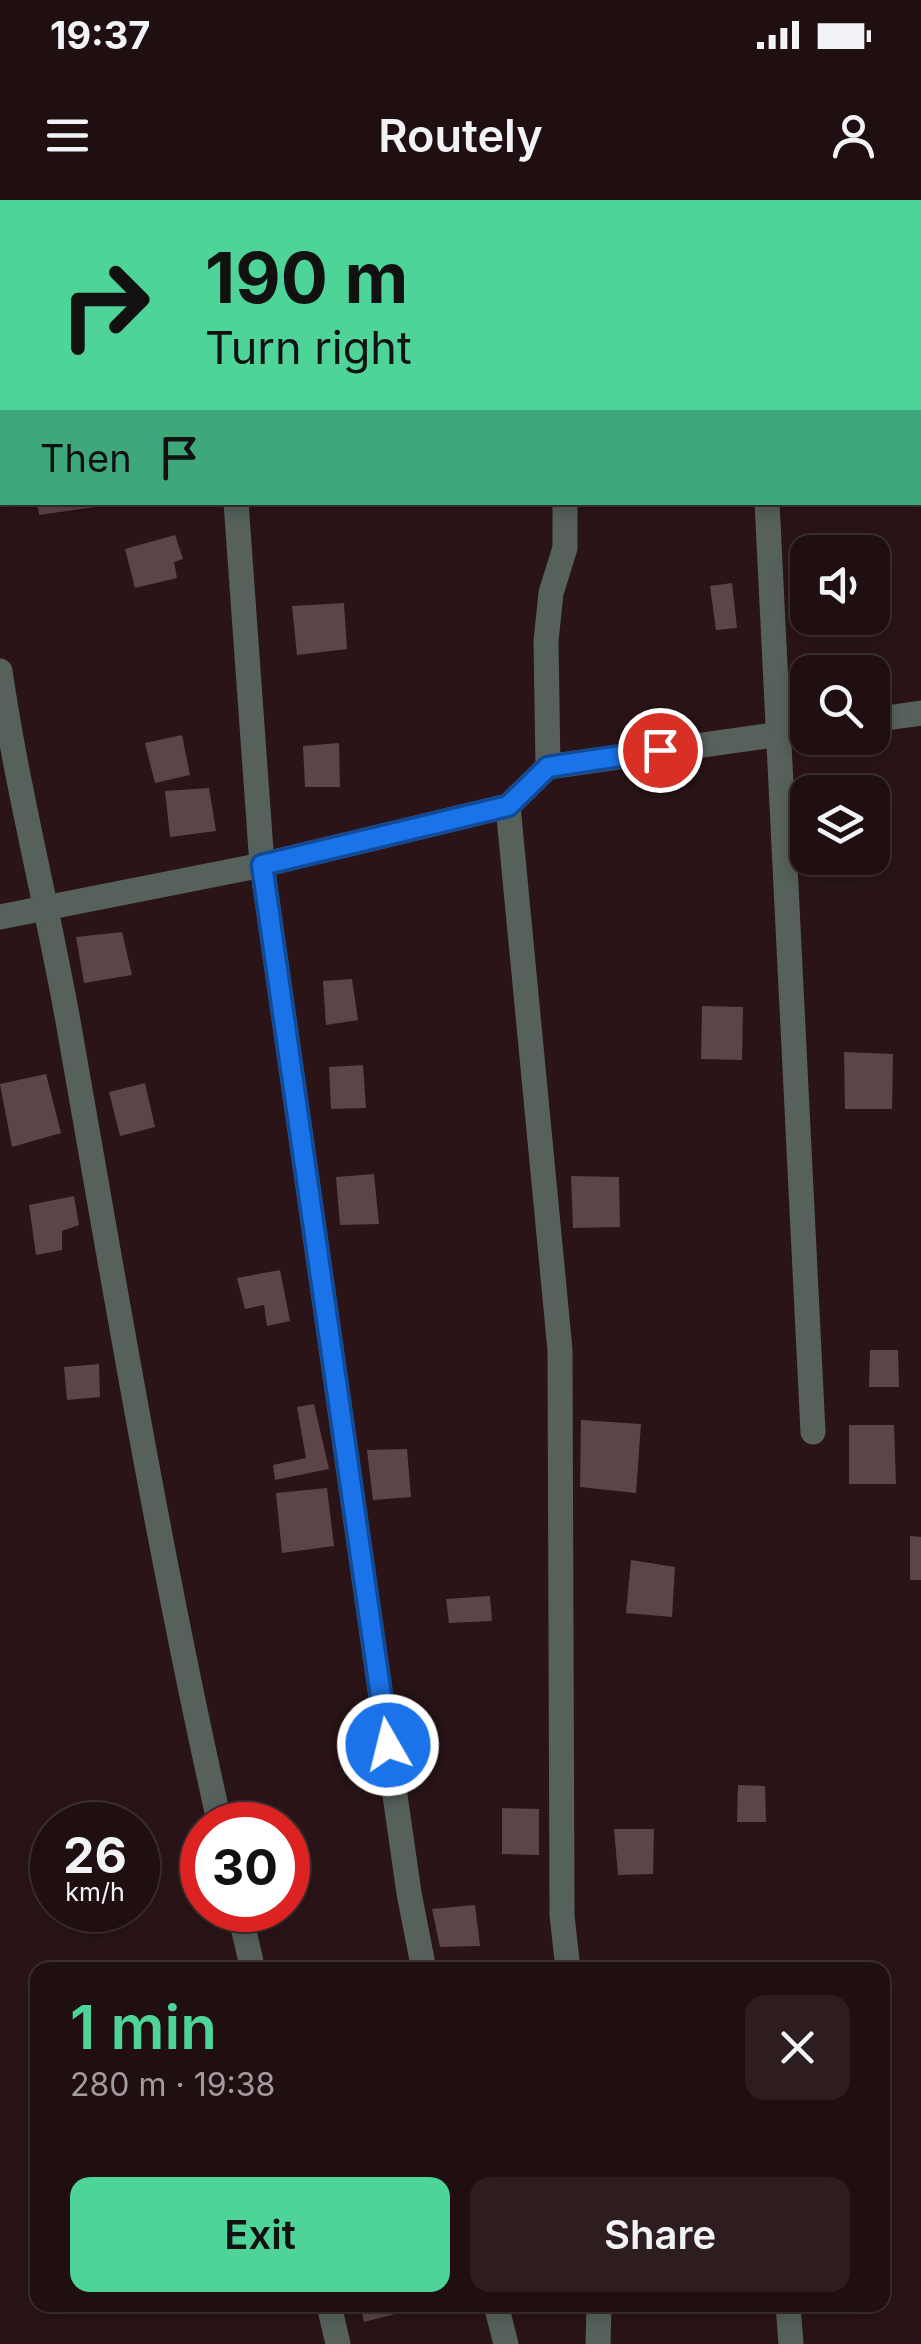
<!DOCTYPE html>
<meta charset="utf-8">
<style>
body{margin:0;font-family:Inter,sans-serif;background:#2d1d1f;color:#f1f3f6;height:100vh;display:flex;flex-direction:column;font-size:38px;white-space:nowrap}
*{box-sizing:border-box;margin:0}
p{font-size:32px;color:#a29c9f}
.icon{flex:none;width:55px;height:55px;fill:none;stroke:currentColor;stroke-width:2;stroke-linecap:round;stroke-linejoin:round}
.map{position:relative;flex:1;overflow:hidden}
.side{position:absolute;left:30px;top:1762px;width:860px;height:350px;display:flex;flex-direction:column;background:#200f11;border-radius:20px;box-shadow:0 5px 15px #0003,0 0 0 2px #3d2f31}
.side>*{flex:none}
.guide{position:absolute;left:0px;top:0px;width:922px;height:305px;box-shadow:0 5px 15px #0003,0 0 0 2px #3d2f31;background:#4ed399;color:#111;overflow:hidden}
.tools{position:absolute;left:790px;top:335px;display:grid;gap:20px}
.tools a{display:grid;place-items:center;width:100px;height:100px;border-radius:20px;background:#200f11;box-shadow:0 5px 15px #0003,0 0 0 2px #3d2f31;font-size:50px}
.speed{position:absolute;left:30px;top:1602px;display:flex;gap:20px;font-size:50px;font-weight:700;text-align:center}
.speed>*{display:grid;place-content:center;width:130px;height:130px;border-radius:50%;background:#200f11;box-shadow:0 5px 15px #0003,0 0 0 2px #3d2f31;line-height:1}
.speed small{font-size:25px;font-weight:400}
.speed .limit{border:15px solid #d22;background:#fff;color:#111}
.pin{position:absolute;display:grid;place-items:center;width:85px;height:85px;color:#fff;margin:-42px;border:5px solid #fff;border-radius:50%;box-shadow:0 2px 10px #0007}
.me{position:absolute;width:110px;margin:-55px;rotate:352deg;stroke-linejoin:round;filter:drop-shadow(0 0 8px #0008)}
.turn{display:flex;align-items:center;gap:35px;height:210px;padding:0 40px;font-size:45px}
.turn .icon{width:130px;height:130px;stroke-width:2.5}
.turn b{display:block;font-size:70px;line-height:85px}
.then{display:flex;align-items:center;height:95px;padding:0 40px;background:#0003;gap:20px;font-size:38px}
.round{display:grid;place-items:center;flex:none;width:105px;height:105px;border-radius:20px;background:#2d1d1f}
.headline{display:flex;align-items:center;justify-content:space-between;height:170px;padding:0 40px}
h1{font-size:60px;font-weight:600;line-height:75px;color:#4ed399}
.primary-button{display:flex;gap:20px;margin-top:auto;padding:20px 40px}
.primary-button a{flex:1;height:115px;border-radius:20px;background:#4ed399;color:#111;font-size:40px;font-weight:600;line-height:115px;text-align:center}
.primary-button a+a{background:#2d1d1f;color:#f1f3f6}
.status{display:flex;justify-content:space-between;align-items:center;height:70px;padding:0 50px;background:#200f11;direction:ltr}
.status svg{height:28px;fill:currentColor}
header{display:flex;justify-content:space-between;align-items:center;height:130px;padding:0 40px;background:#200f11;font-size:45px;font-weight:600}
.map>svg:first-child{display:block}
.building{fill:#5d4446}
.lines{fill:none;stroke-linecap:round;stroke-linejoin:round}
.street{stroke:#57615b;stroke-width:25}
.route-casing{stroke:#114b97;stroke-width:25}
.route{stroke:#1a73e8;stroke-width:18}
</style>
<div class="status"><b>19:37</b><svg viewBox="0 0 49 12"><path d="M0 12V9h3v3zM5 12V6h3v6zM10 12V3h3v9zM15 12V0h3v12zM26 1h20v11H26zM47 4h2v5h-2z"/></svg></div>
<header><svg class="icon" aria-label="menu" viewBox="0 0 24 24"><path d="M4 6h16M4 12h16M4 18h16"/></svg>Routely<svg class="icon" aria-label="person" viewBox="0 0 24 24"><circle cx="12" cy="8" r="4"/><path d="M4 21q1-7 8-7t8 7"/></svg></header>
<div class="map">
<svg width="921" height="2144" viewBox="0 0 921 2144">
<rect width="100%" height="100%" fill="#2a1417"/>
<g class="building">
<path d="M37,302h65v4l-63,9z"/>
<path d="M175,335l8,24 -9,3 3,16 -42,10 -10,-39z"/>
<path d="M732,383l5,45 -21,2 -6,-44z"/>
<path d="M344,403l3,46 -50,6 -5,-49z"/>
<path d="M862,456l3,16h-50l-2,-11z"/>
<path d="M182,535l8,40 -35,8 -10,-40z"/>
<path d="M339,543l1,44h-35l-2,-41z"/>
<path d="M209,588l7,43 -46,6 -5,-46z"/>
<path d="M122,732l10,43 -48,8 -8,-46z"/>
<path d="M352,779l6,41 -32,5 -3,-44z"/>
<path d="M702,806l41,1 -1,53 -41,-1z"/>
<path d="M844,852l49,2 -1,55h-47z"/>
<path d="M363,865l3,43 -35,1 -2,-42z"/>
<path d="M46,874l15,59 -49,14 -12,-63z"/>
<path d="M145,883l10,44 -35,9 -11,-44z"/>
<path d="M374,974l5,50 -39,1 -4,-48z"/>
<path d="M571,976l48,1 1,50 -47,1z"/>
<path d="M74,996l5,29 -17,6v19l-26,5 -7,-50z"/>
<path d="M280,1070l10,51 -23,5 -3,-21 -19,4 -8,-31z"/>
<path d="M870,1150h28l1,37h-30z"/>
<path d="M99,1164l1,33 -33,3 -3,-33z"/>
<path d="M314,1204l15,65 -54,11 -2,-15 33,-7 -9,-51z"/>
<path d="M581,1220l60,4 -5,69 -56,-6z"/>
<path d="M849,1225h45l2,59h-47z"/>
<path d="M407,1249l4,48 -38,3 -6,-50z"/>
<path d="M327,1288l7,58 -52,7 -6,-60z"/>
<path d="M910,1336l11,1v43h-11z"/>
<path d="M631,1360l44,7 -3,50 -46,-4z"/>
<path d="M490,1396l2,25 -43,2 -3,-24z"/>
<path d="M738,1585l27,1 1,36h-29z"/>
<path d="M502,1608l37,1v46l-37,-1z"/>
<path d="M614,1629h40l-1,45 -35,1z"/>
<path d="M475,1705l5,41 -40,1 -8,-38z"/>
<path d="M90,1710h41v4l-39,7z"/>
<path d="M252,2105h38v2l-35,7z"/>
<path d="M360,2105h53l1,4 -50,13z"/>
</g>
<g class="lines">
<g class="street">
<path d="M214,0v2"/>
<path d="M552,0v2"/>
<path d="M756,0v2"/>
<path d="M236,302l26,363 147,1028 15,77"/>
<path d="M767,302l46,930"/>
<path d="M0,471c17,117 47,233 68,350 47,268 92,538 152,804"/>
<path d="M872,520l49,-7"/>
<path d="M548,567l-2,-126 5,-48 14,-45v-46"/>
<path d="M508,606l52,544 2,565 6,55"/>
<path d="M0,717l262,-52 246,-59 40,-39 260,-37"/>
<path d="M239,1710l14,60"/>
<path d="M329,2105l9,39"/>
<path d="M496,2105l10,39"/>
<path d="M788,2105l3,39"/>
<path d="M598,2144l1,-39"/>
</g>
</g>
<g class="lines">
<defs>
<path id="route" d="M388,1545l-126,-880 246,-59 40,-39 112,-17"/>
</defs>
<use href="#route" class="route-casing"/>
<use href="#route" class="route"/>
</g>
</svg>
<div class="tools">
<a><svg class="icon" aria-label="sound" viewBox="0 0 24 24"><path d="M4 9h4l5-4v14l-5-4H4zM17 9q2 3 0 6"/></svg></a>
<a><svg class="icon" aria-label="search" viewBox="0 0 24 24"><circle cx="10" cy="10" r="6"/><path d="M15 15l6 6"/></svg></a>
<a><svg class="icon" aria-label="layers" viewBox="0 0 24 24"><path d="M12 4l9 5-9 5-9-5zM3 14l9 5 9-5"/></svg></a>
</div>
<div class="speed"><div>26<small>km/h</small></div><div class="limit">30</div></div>
<div class="pin" style="left:660px;top:550px;background:#d93025"><svg class="icon" aria-label="arrive" viewBox="0 0 24 24"><path d="M6 21V4h12l-3 4 3 4H6"/></svg></div>
<svg class="me" style="left:388px;top:1545px" viewBox="-20 -20 40 40"><circle r="17" fill="#1a73e8" stroke="#fff" stroke-width="3"/><path d="M0-11L8 9 0 5-8 9z" fill="#fff"/></svg>
<div class="guide">
<div class="turn"><svg class="icon" aria-label="right" viewBox="0 0 24 24"><path d="M7 20v-9h11M14 6l5 5-5 5"/></svg><div><b>190 m</b>Turn right</div></div>
<div class="then">Then<svg class="icon" aria-label="arrive" viewBox="0 0 24 24"><path d="M6 21V4h12l-3 4 3 4H6"/></svg></div>
</div>
<section class="side">
<div class="headline"><div><h1>1 min</h1><p>280 m · 19:38</p></div><a class="round"><svg class="icon" aria-label="close" viewBox="0 0 24 24"><path d="M6 6l12 12M18 6L6 18"/></svg></a></div>
<div class="primary-button"><a>Exit</a><a>Share</a></div>
</section>
</div>
